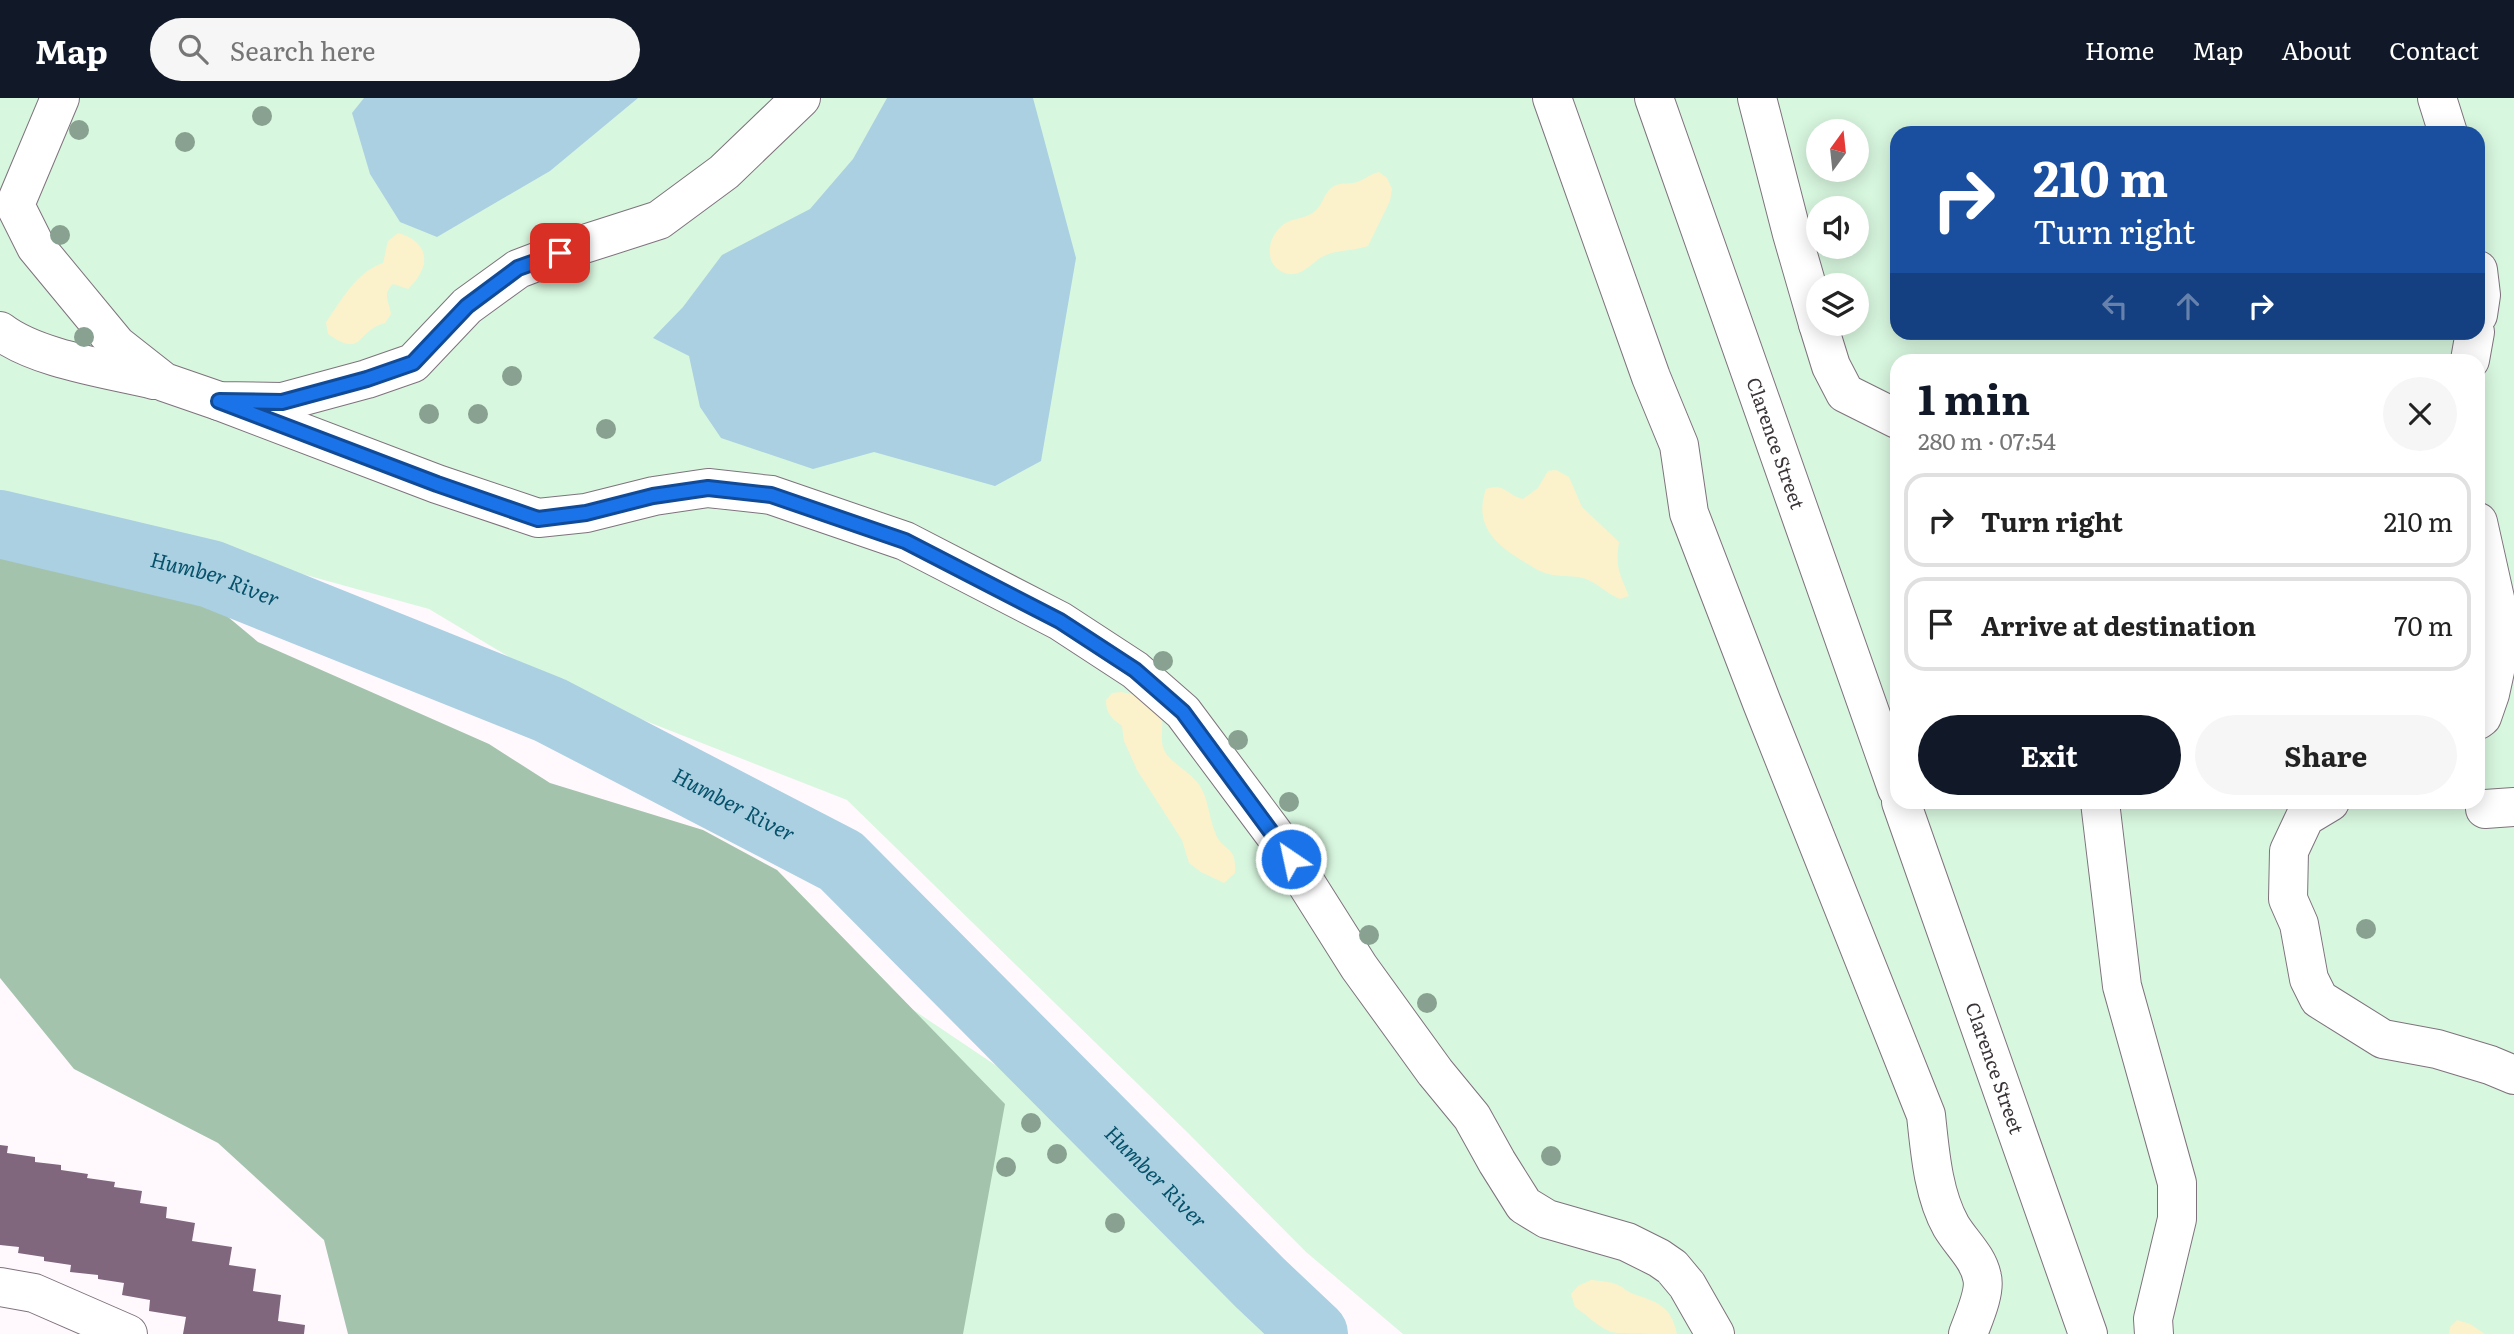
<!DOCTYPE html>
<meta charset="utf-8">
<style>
body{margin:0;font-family:Literata,serif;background:#f6f6f6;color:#222;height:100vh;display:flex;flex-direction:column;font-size:26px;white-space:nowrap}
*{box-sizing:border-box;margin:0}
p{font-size:23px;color:#767676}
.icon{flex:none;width:38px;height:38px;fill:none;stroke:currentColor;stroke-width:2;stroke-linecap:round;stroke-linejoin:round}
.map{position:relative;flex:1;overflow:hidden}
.drawer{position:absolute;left:1890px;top:256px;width:595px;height:455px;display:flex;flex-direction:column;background:#fff;border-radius:21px;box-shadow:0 4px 18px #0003}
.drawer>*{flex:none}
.banner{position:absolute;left:1890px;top:28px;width:595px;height:214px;border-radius:21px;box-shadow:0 4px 18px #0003;background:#1a4fa0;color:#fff;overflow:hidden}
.needle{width:46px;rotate:15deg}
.tools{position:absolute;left:1806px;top:21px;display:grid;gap:14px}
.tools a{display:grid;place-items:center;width:63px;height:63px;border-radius:50%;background:#fff;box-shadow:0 4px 18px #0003;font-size:35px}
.pin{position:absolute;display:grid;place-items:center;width:60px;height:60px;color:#fff;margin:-30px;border-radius:14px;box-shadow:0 4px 10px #0006}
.me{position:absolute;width:77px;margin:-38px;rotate:326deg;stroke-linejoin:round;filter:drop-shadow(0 0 5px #0008)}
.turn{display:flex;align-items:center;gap:24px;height:147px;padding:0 28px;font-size:32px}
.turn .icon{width:91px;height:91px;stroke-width:2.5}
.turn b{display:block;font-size:49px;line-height:60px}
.lanes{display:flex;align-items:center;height:66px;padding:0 28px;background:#0003;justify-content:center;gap:35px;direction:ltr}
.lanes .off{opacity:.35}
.round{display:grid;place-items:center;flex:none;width:74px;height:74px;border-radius:37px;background:#f6f6f6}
.overview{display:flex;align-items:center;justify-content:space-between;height:119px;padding:0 28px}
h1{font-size:42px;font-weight:700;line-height:52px;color:#111827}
.button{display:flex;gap:14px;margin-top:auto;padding:14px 28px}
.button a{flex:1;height:80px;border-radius:42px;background:#111827;color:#fff;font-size:28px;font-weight:700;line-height:80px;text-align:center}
.button a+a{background:#f6f6f6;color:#222}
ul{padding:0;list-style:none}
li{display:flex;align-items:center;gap:21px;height:94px;margin:0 14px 10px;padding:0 14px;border:4px solid #e0e0e0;border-radius:21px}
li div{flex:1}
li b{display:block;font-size:26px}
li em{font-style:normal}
header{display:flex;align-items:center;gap:42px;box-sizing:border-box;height:98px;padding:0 35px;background:#111827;color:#fff}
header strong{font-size:33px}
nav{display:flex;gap:38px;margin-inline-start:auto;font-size:24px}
.search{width:490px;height:63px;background:#f6f6f6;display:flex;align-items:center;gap:18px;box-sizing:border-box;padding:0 24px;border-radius:38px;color:#767676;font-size:26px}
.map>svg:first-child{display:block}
.green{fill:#d8f7df;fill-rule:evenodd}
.forest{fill:#a4c3ac}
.sand{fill:#fbf2cc}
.water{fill:#aad0e2}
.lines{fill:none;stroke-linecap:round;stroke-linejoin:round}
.river{stroke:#aad0e2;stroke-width:68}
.building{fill:#81677e}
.minor-casing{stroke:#7f727d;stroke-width:40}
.minor{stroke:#fff;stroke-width:38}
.tree{fill:#88a191}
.route-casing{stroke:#114b97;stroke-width:18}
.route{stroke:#1a73e8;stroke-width:12}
.labels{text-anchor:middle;stroke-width:7;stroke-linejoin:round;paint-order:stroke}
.street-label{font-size:19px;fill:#3a3439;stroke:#fff9fe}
.water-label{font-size:21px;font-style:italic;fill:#07526b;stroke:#fff9fe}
</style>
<header>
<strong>Map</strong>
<div class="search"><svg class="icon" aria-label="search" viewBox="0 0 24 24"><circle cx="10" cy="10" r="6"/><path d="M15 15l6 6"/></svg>Search here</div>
<nav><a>Home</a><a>Map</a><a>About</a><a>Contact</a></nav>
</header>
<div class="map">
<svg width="2514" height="1236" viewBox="0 0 2514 1236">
<rect width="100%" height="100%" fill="#fff9fe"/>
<g class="green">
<path d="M0,0h2514v1236h-1111l-97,-82 -118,-119 -341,-333 -288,-113 -130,-78 -429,-118zM1818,33h39v39h-39zM1897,35h581v199h-581zM1818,110h39v39h-39zM1818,187h39v39h-39zM1897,262h581v442h-581z"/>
<path d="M664,723l113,49 135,139 131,88 100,89 155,148h-392z"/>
</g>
<path class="forest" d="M0,446l210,58 48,40 231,102 61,39 153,47 74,40 228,234 -42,230h-615l-24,-94 -106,-97 -144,-74 -74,-91z"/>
<g class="sand">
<path d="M1379,74l8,6 5,11 -2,12 -22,45c-14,5 -32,4 -42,9 -11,4 -20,18 -32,19 -9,1 -18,-4 -22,-12 -6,-13 0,-29 12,-38 9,-6 21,-5 30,-12 8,-6 9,-15 15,-22 7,-8 16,-6 25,-7 9,-2 16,-9 25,-11z"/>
<path d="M398,135c33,9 33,35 10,56l-15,-5c-11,10 -4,17 -2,30l-6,9c-30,8 -21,36 -57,11l-2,-12c17,-23 29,-49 57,-59l5,-22z"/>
<path d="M1556,372l13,7 13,30 37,35c-4,26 1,32 10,54l-9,3c-13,-5 -23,-17 -37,-21 -13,-3 -26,-1 -38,-5 -9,-3 -17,-9 -24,-13 -28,-17 -47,-37 -35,-71 19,-6 20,6 37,10l15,-11 10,-17z"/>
<path d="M1121,594c9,2 24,4 31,10 19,17 4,33 13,50 7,11 23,19 32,30 12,15 11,33 18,50 7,21 22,11 20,41l-11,10 -23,-11 -12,-9 -7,-23 -45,-70 -13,-29 -2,-15c-11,-8 -16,-13 -16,-26l6,-7z"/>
<path d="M1591,1182c9,1 18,1 27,5 5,2 8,6 13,8 26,10 39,10 46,41 -15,0 -55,0 -66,-2 -13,-5 -24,-17 -36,-25l-4,-13 7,-8z"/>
<path d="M2457,1222l13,4 15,10h-36l1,-7z"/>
</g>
<g class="water">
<path d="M364,0h274l-88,73 -113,66 -37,-15 -30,-48 -18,-61z"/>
<path d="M887,0h146l43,160 -35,203 -46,25 -121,-34 -61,17 -92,-31 -21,-31 -11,-51 -36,-18 30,-31 39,-52 88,-46 43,-50z"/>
</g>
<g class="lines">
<path class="river" id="s1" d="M0,426l211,50 339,136 291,151 419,422 54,51"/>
</g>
<path class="building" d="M0,1047l8,1 -1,7 28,4v5l26,3v5l27,4 -1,4 28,4 -1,5 28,4 -2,12 27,4 -1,11 29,5 -3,18 40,6 -3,18 27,4 -3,22 28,4 -3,26 27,4 -1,9h-121l3,-17 -37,-6 1,-11 -28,-5 2,-12 -26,-4v-4l-28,-3 1,-7 -27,-4v-4l-26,-4 1,-6 -19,-2z"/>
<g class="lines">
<defs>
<g id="minor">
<path d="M60,0l-45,107 21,42 81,98 47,37 55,19 63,1 85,-23 46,-16 54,-57 51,-37 63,-24 78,-25 65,-48 77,-74"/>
<path d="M1552,0l99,279 28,68 10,68 73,190 164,412c4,37 7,79 25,111 10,17 27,31 31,51 4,15 -9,43 -14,57"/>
<path id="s2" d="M1654,0l243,691"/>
<path d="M1757,0l35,136 26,90"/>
<path d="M2437,0l11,35"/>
<path d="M2478,172l3,25 -3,20"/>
<path d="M1818,226l13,42 14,27 52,26"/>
<path d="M0,233c36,28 109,38 154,49"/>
<path d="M2470,262l5,-28"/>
<path d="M219,303l218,83 101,34 48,-5 68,-17 54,-8 63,7 134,46 155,80 75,49 48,42 97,130 79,125 76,105 37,45 25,45 27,43 23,14 80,23 32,16 13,9 15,18 28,49"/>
<path d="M2478,424l25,112 -13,60 -8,23 -4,3"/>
<path id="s3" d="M1901,704l187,532"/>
<path d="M2100,704l22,184 55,197v36l-24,100 1,15"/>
<path d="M2330,704l-25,15 -16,34 -1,48 11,25 10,55 10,20 64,40 54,10 53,16 24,10"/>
<path d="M2485,711l29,-2"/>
<path d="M0,1189l34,6 94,41"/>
</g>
</defs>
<use href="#minor" class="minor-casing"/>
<use href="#minor" class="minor"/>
</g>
<g class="tree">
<circle cx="262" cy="18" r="10"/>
<circle cx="79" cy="32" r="10"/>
<circle cx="185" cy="44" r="10"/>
<circle cx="60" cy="137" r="10"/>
<circle cx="84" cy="239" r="10"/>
<circle cx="512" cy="278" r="10"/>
<circle cx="429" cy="316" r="10"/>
<circle cx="478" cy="316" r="10"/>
<circle cx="606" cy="331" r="10"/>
<circle cx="1163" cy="563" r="10"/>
<circle cx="1238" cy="642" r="10"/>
<circle cx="1289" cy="704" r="10"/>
<circle cx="2366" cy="831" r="10"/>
<circle cx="1369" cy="837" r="10"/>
<circle cx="1427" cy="905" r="10"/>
<circle cx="1031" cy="1025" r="10"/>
<circle cx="1057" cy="1056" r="10"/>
<circle cx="1551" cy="1058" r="10"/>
<circle cx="1006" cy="1069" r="10"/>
<circle cx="1115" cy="1125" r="10"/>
</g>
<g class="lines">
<defs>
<path id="route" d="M560,155l-42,15 -51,38 -54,57 -46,16 -85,23 -63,-1 218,83 101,35 48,-6 67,-17 55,-8 63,7 134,46 155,80 75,49 48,42 108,147"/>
</defs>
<use href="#route" class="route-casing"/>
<use href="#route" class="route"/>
</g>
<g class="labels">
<g class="street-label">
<text dy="7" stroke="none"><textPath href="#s2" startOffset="366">Clarence Street</textPath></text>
<text dy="7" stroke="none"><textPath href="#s3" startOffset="282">Clarence Street</textPath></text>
</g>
<g class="water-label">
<text dy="7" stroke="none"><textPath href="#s1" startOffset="222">Humber River</textPath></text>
<text dy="7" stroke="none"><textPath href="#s1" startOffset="789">Humber River</textPath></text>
<text dy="7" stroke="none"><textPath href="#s1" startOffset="1356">Humber River</textPath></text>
</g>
</g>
</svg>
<div class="tools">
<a><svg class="needle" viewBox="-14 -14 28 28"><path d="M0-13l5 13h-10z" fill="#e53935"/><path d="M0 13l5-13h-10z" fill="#767676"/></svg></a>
<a><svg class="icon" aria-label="sound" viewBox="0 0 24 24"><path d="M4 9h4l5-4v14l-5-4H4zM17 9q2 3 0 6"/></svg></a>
<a><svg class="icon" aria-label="layers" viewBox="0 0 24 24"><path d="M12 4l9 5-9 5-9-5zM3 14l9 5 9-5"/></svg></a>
</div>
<div class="pin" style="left:560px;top:155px;background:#d93025"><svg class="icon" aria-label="arrive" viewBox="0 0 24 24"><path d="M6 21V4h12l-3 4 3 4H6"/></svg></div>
<svg class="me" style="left:1291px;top:761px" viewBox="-20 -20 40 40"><circle r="17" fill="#1a73e8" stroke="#fff" stroke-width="3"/><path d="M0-11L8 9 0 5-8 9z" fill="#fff"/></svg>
<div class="banner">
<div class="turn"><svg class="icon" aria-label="right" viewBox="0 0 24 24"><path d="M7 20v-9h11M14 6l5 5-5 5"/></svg><div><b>210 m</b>Turn right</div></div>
<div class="lanes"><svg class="icon off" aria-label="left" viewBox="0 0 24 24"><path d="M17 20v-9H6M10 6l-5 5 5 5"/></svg><svg class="icon off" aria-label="ahead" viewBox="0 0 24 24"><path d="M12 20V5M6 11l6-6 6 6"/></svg><svg class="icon" aria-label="right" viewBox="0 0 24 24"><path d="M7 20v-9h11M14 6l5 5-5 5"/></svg></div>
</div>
<section class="drawer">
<div class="overview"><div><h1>1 min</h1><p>280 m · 07:54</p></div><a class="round"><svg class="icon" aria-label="close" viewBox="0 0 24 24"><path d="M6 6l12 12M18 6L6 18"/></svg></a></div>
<ul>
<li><svg class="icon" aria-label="right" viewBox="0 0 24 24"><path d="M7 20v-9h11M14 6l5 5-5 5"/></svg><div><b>Turn right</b></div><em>210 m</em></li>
<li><svg class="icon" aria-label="arrive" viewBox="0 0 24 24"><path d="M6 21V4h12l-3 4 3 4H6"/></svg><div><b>Arrive at destination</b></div><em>70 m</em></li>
</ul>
<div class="button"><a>Exit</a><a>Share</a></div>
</section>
</div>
